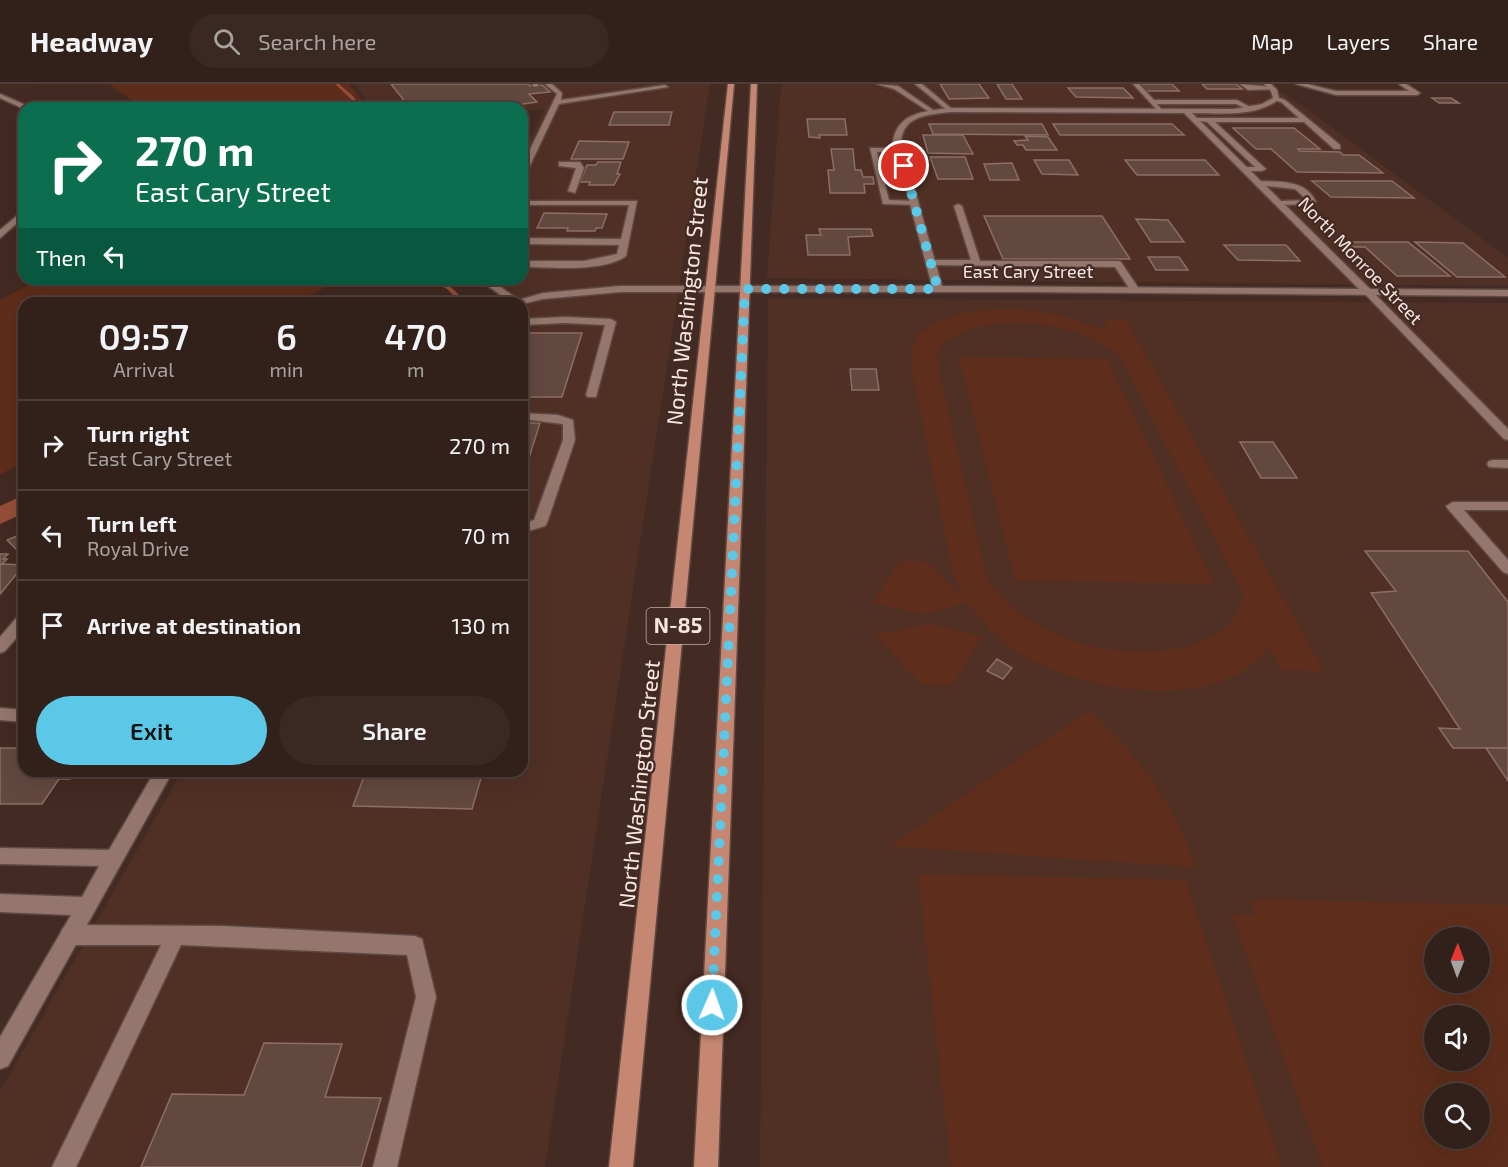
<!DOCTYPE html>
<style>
body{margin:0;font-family:"Exo 2",sans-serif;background:#3a2823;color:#f1f3f6;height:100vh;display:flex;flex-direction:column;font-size:22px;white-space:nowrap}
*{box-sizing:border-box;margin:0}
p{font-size:20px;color:#a8a3a2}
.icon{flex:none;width:33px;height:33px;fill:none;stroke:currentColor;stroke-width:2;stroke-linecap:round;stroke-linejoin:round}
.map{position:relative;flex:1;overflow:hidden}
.drawer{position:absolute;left:18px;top:213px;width:510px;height:480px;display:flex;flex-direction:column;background:#32201a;border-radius:18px;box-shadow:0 6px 24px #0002,0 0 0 2px #4d3e39}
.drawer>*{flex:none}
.banner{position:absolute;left:18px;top:18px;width:510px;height:183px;border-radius:18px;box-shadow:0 6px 24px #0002,0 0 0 2px #4d3e39;background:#0b6e4f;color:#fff;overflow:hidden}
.needle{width:39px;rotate:1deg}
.buttons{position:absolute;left:1424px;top:843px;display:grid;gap:12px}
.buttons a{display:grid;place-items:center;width:66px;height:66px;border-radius:50%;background:#32201a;box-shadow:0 6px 24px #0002,0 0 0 2px #4d3e39;font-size:30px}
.pin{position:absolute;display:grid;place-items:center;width:51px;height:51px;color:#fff;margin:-26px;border:3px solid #fff;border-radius:50%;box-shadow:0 2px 6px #0007}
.me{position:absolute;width:66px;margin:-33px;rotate:2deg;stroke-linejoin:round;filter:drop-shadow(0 0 4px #0008)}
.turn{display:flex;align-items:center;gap:21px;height:126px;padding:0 18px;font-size:27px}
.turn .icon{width:78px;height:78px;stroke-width:2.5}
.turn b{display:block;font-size:42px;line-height:51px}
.then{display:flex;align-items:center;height:57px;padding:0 18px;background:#0003;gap:12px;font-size:22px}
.eta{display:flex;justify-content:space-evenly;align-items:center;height:102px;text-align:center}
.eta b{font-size:36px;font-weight:600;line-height:42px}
.action{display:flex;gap:12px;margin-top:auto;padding:12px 18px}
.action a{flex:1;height:69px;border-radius:36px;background:#5bc8e7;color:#111;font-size:24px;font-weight:600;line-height:69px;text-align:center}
.action a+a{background:#3a2823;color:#f1f3f6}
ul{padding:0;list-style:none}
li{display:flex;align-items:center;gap:18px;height:90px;padding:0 18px;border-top:2px solid #4d3e39}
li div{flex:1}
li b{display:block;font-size:22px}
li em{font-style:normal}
header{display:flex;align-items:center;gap:36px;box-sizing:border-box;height:84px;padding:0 30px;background:#32201a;border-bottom:2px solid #4d3e39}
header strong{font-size:28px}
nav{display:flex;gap:33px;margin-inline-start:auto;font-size:21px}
.search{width:420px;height:54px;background:#3a2823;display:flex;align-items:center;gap:15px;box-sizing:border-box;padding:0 21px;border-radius:33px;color:#a8a3a2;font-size:22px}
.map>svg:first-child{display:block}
.built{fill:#503025;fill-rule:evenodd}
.green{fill:#5f2d1b;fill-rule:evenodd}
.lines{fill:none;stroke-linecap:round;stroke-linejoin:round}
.stream{fill:#964f37;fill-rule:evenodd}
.canal{fill:#964f37;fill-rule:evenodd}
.building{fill:#63483f;stroke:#8c6e64;stroke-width:1.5}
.service-casing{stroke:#5f4942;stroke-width:3}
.minor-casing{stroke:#5f4942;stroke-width:3}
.primary-casing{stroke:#5f4942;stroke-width:3}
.service{fill:#94766c;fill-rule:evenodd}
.minor{fill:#94766c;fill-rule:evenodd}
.primary{fill:#c58771;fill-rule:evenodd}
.route{stroke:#5bc8e7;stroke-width:10;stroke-dasharray:0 18}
.labels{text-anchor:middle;stroke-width:4.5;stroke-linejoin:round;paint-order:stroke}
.far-street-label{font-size:18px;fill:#f8e7e1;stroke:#432a22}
.shield{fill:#432a22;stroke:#c2aea8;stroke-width:1.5}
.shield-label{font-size:21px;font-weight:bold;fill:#f8e7e1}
.street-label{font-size:22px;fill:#f8e7e1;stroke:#432a22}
</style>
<header>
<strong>Headway</strong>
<div class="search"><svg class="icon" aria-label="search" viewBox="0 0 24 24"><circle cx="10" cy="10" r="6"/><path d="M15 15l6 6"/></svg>Search here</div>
<nav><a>Map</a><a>Layers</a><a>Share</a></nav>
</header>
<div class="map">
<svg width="1508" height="1083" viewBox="0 0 1508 1083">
<rect width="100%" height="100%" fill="#432a22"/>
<g class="built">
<path d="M355,0h355l-165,1083h-545v-76l182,-320h340v-468l-37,-24h37v-126l22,-44 -22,3v-4h-151z"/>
<path d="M781,0h488l34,22 205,152v28l-741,-8z"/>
<path d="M768,214l740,5v864h-748zM1434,854h45v44h-45zM1434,932h45v44h-45zM1434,1010h45v44h-45z"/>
</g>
<g class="green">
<path d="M109,0h240l14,17 2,7h-223z"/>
<path d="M39,195h301l-44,24h-272v158l-24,14v-175z"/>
<path d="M1017,225l44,6 47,16 -4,-11h22l198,351 -42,-1 -14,-23c-4,5 -8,10 -12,14 -58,52 -181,28 -240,-10 -20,-12 -34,-31 -49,-48l-44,11 -50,-11 27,-42 27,1 33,31 -6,-16 -43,-211c-5,-53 69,-57 106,-57zM1020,239c36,2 77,9 102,37l121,233c-6,59 -92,63 -137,56 -19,-3 -39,-9 -56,-18 -25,-11 -51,-32 -64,-56l-47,-203 -2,-20c17,-26 55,-29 83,-29z"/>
<path d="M959,273l148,2 107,225 -199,-4z"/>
<path d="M930,540l52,12 -30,49 -30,-1 -47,-49z"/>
<path d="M1089,627c48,42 87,95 106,156l-305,-21z"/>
<path d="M918,790l267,6 97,287h-331z"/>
<path d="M1250,815l258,6v262h-185l-91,-252h24zM1434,854h45v44h-45zM1434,932h45v44h-45zM1434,1010h45v44h-45z"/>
</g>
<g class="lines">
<g class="stream">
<path d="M335,0h4l15,13 6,11h-4l-5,-9z"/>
<path d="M429,195c13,0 23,8 31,17l-5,1 -8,-8z"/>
</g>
<path class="canal" d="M24,411v18l-24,11v-18z"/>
</g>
<g class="building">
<path d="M391,0h137l2,2 12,-1 8,7 -21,2 8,8 -41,6h-86z"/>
<path d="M940,0h39l10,14 -40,1z"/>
<path d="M997,0h15l10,15h-16z"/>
<path d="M1139,0h33l7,7h-34z"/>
<path d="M1202,0h34l6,5h-35z"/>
<path d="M1068,4h55l10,10 -57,-1z"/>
<path d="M1432,14h19l8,5h-20z"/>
<path d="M614,28h58l-3,13h-60z"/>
<path d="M807,35h38l2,16h-28l1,3 -11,-1z"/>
<path d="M929,40h113l6,11 -115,-1z"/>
<path d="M1053,40h119l12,11h-124z"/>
<path d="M1233,44h61l26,21h-22l2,2 40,1 3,3h16l24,18 -86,-1 -26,-23h-15z"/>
<path d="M923,51h40l10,19 -45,-1z"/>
<path d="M1025,52l23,1 9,13h-31l-3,-5h-6l-3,-4 14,-1z"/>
<path d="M579,57l50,1 -6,17h-52z"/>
<path d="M831,65h22l2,21h6l2,7h10l1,7h-10l1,9h-35l-2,-23h6z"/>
<path d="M930,73h35l8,22h-35z"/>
<path d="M1034,76h35l9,15 -36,-1z"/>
<path d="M1125,76h80l14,15h-82z"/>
<path d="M598,78h23l-4,12h3l-6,11h-25l1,-3h-10l7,-17h9z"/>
<path d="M1012,79l7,17h-29l-6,-16z"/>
<path d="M1312,97h80l22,17 -83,-1z"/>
<path d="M544,129l63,1 -5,14h-6l-1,3h-28l1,-3h-31z"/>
<path d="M984,132h118l28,43h-127z"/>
<path d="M1136,135l32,1 16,22h-33z"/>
<path d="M819,145h52l2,7 -25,1 2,18h-42l-2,-20h15z"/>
<path d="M1348,158h60l42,34h-53l-32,-29h-13z"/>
<path d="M1415,158l48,1 42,34h-48z"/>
<path d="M1224,161h62l14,16 -62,-1z"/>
<path d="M1148,173h31l9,13h-32z"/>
<path d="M522,249h60l-20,64h-40z"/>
<path d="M850,285h26l3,21h-27z"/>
<path d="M522,339h18l-18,57z"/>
<path d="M1240,358h33l24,36h-36z"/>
<path d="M24,449v15l-6,3 -11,-11z"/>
<path d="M1365,467h103l40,51v146h-55l-14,-20 21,1 -89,-136 25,-2z"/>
<path d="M0,470h8l-5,5h4l-5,5 22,1 -24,29z"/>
<path d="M997,575l15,9 -9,11 -16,-8z"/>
<path d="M0,664h24v23h61l-3,5 -10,-1 -2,4h-11l-17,25h-42z"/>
<path d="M1486,664h22v33z"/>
<path d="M366,687h117l-11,38 -119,-3z"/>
<path d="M264,959l78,1 -17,53 56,1 -20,69h-220l31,-73 72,1z"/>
</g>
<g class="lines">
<defs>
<g id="service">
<path d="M532,0h6l1,2 -5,1z"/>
<path d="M545,0h7l10,9 -1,7 104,-15 3,2 -109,17 -33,70 -4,2v-10l35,-72z"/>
<path d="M877,0l21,2 38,26 -5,1 -37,-24z"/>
<path d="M915,0h7l30,25v2h-4z"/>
<path d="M1133,0h6l15,16h83l17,9 -5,1 -13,-6h-79l4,5 -3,2z"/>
<path d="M1240,0l33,3 3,2 -28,1z"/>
<path d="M1296,0h11l29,7h73l-10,-7h7l14,9 -3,2h-81z"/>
<path d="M1276,13l9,3 55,45v4h-6l-30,-27h-89l51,47 -4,2h-20v-4h13l-48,-45 -13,-2 3,-2h102l-18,-16 -7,-2z"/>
<path d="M870,64h32l-3,4h-22l12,48 26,1h3v4l-35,-1z"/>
<path d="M562,78h18l4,6 -9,25 -7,-2 8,-23 -17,-2v-4z"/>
<path d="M1260,97c21,1 46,-1 56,21l-4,2 -34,1v-4h3l26,-1 -12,-11 -38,-4v-4z"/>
<path d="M522,117h115l-11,55c-24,17 -76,11 -104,11v-6h62l33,-7 2,-9 -97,-1v-6l99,1 8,-34h-107z"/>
<path d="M958,120l4,2 18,55h138l3,1 18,27 -8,2 -16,-24 -187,-2 -2,-2 5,-3h40l-17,-54z"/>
<path d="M478,195h11l33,23 -10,1z"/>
<path d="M1367,204l3,1 138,140v11l-4,-1 -140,-146 -2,-2z"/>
<path d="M565,233l46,2 5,3 -20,75h-8l-2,-2 19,-70 -40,-2 -43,2v-6z"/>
<path d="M522,329l36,2 15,5 2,20 -28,83 -2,3 -23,7v-9l12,-4 29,-80v-16l-41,-5z"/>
<path d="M1493,376h15v8l-19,-1 -2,-3 2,-3z"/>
<path d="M1453,418h55v8h-44l44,50v14l-5,-2 -55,-63 -2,-3z"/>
<path d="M24,530v15l-19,22 -5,2v-16l19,-22z"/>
<path d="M0,624l24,2v12l-24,-2z"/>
<path d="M70,841l153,1 192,10 7,3 14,58 -39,170h-24l43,-170 -9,-42 -226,-10 -105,222h-24l109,-222h-91l-7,-3 -3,-7 3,-7z"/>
</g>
<g id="minor">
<path d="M1264,0h7l6,6 2,9c-23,19 -60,14 -87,14l178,176 138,1v6l-484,-4h-404l-77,7 -21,5 -14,-1 35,-10 77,-7h312l-39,-145c5,-29 33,-30 57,-33l284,1 28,-5 11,-6 -2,-7zM950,28l234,1 175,176 -417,-3 -41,-145c3,-26 27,-26 49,-29z"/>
<path d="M0,10l30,13 1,1 -7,1 -24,-11z"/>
<path d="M24,126v7l-24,21v-8z"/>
<path d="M155,687h18l-165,295 -8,3v-32l71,-122 -71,-3v-18l82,3 17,-31 -99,-2v-16l109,2z"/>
</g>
<g id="primary">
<path d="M728,0h6l-101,1083h-24z"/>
<path d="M751,0h6l-39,1083h-24z"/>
</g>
</defs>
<use href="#service" class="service-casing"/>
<use href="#minor" class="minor-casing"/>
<use href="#primary" class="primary-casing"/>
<use href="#service" class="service"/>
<use href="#minor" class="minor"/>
<use href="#primary" class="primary"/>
</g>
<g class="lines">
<path class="route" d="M712,921l33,-716h193l-34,-123"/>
</g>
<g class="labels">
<g class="far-street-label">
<text transform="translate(1360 177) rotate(46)" y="6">North Monroe Street</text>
<text x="1028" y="194">East Cary Street</text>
</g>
<rect class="shield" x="646.5" y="524" width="63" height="36" rx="4.5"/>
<g class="shield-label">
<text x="678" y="549">N-85</text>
</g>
<g class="street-label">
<text transform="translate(687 217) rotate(-84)" y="8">North Washington Street</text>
<text transform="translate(639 700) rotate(-84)" y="8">North Washington Street</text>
</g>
</g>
</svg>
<div class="buttons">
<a><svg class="needle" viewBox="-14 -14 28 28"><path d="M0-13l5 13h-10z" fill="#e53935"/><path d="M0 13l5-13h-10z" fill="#a8a3a2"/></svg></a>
<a><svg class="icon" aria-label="sound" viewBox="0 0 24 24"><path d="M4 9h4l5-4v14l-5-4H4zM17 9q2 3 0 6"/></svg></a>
<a><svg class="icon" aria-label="search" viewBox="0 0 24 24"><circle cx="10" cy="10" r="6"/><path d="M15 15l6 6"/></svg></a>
</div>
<div class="pin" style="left:904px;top:82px;background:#d93025"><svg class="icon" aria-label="arrive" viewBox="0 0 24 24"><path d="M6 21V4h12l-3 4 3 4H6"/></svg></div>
<svg class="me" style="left:712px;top:921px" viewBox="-20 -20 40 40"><circle r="17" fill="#5bc8e7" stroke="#fff" stroke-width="3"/><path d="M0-11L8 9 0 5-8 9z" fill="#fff"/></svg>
<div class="banner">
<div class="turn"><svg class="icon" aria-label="right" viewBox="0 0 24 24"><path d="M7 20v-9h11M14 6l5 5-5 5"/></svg><div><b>270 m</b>East Cary Street</div></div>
<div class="then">Then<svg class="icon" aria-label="left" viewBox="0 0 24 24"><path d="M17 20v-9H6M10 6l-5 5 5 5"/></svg></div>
</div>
<section class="drawer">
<div class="eta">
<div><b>09:57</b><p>Arrival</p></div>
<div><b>6</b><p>min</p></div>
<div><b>470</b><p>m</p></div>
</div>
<ul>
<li><svg class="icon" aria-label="right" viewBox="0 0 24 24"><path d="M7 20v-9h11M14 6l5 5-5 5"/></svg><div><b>Turn right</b><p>East Cary Street</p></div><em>270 m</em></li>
<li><svg class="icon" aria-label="left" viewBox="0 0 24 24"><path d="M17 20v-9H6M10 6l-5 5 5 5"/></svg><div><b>Turn left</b><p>Royal Drive</p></div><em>70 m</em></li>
<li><svg class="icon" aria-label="arrive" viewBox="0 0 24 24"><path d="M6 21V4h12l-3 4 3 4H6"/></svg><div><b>Arrive at destination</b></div><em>130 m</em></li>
</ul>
<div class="action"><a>Exit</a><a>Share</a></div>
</section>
</div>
